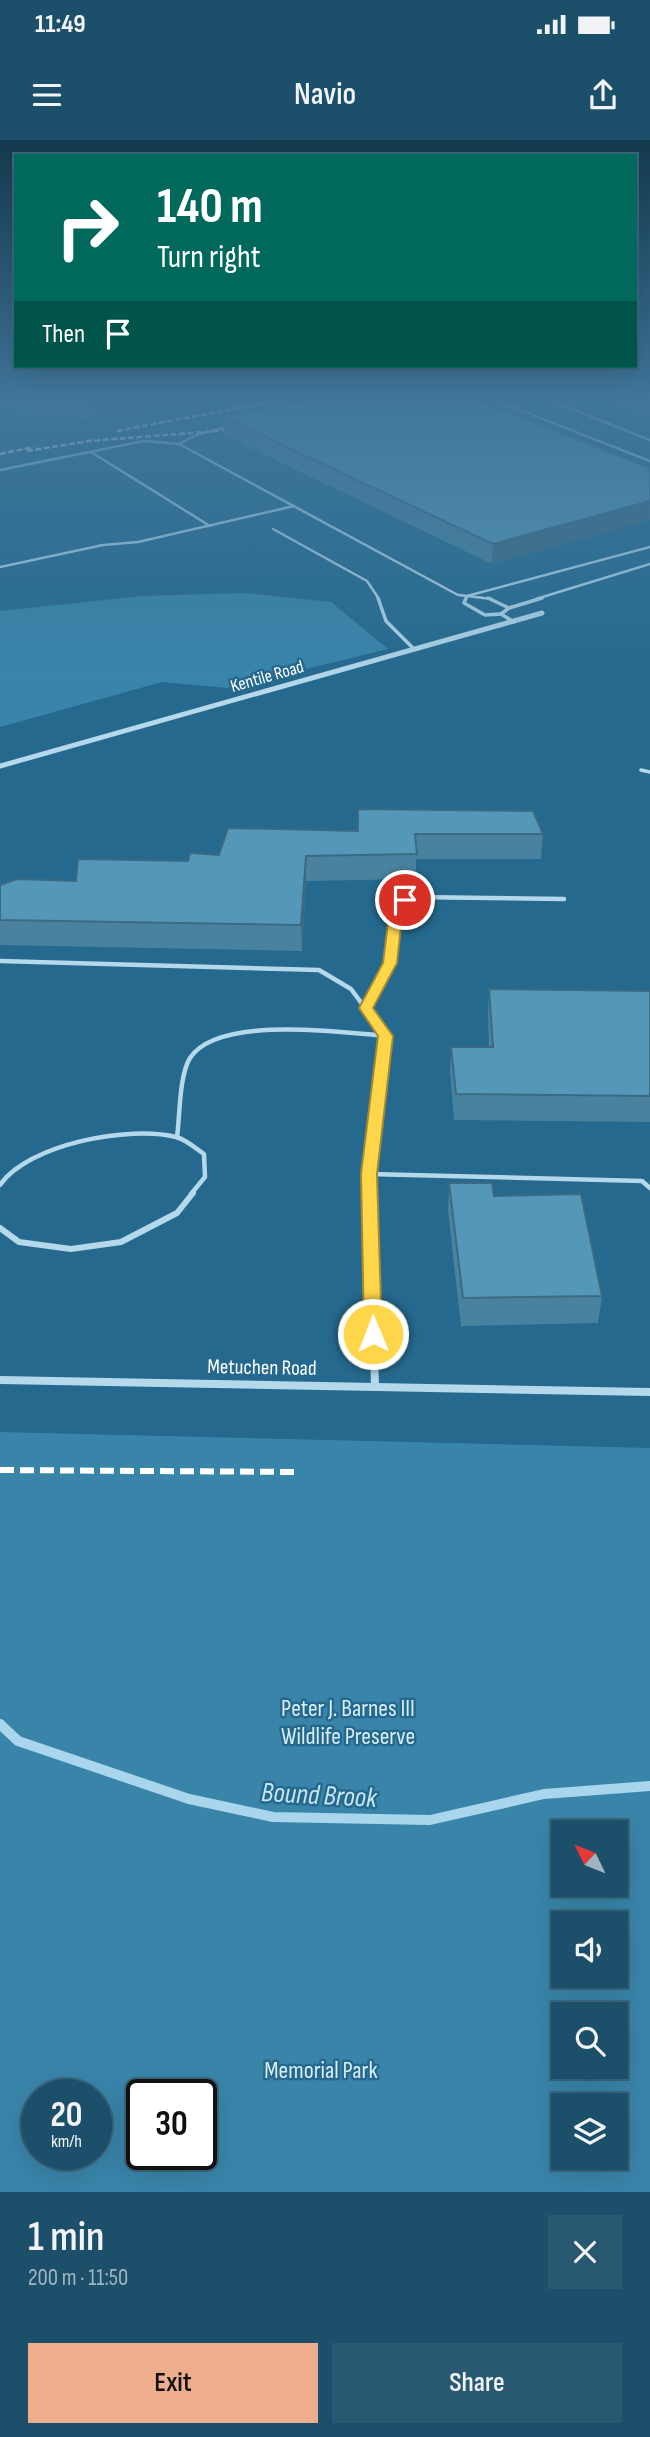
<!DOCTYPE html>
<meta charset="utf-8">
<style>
body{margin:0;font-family:"Sofia Sans Condensed",sans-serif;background:#295972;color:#f1f3f6;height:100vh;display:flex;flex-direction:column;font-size:26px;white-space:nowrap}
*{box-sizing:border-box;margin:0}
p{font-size:23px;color:#a0b5c1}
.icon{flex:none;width:38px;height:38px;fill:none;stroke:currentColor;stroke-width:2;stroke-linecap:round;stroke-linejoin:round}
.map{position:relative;height:2052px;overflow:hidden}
.panel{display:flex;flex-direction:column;background:#1c4f6a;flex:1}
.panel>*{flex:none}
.top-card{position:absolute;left:14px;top:14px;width:623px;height:214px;border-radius:0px;box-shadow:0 7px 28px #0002,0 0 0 2px #3a667e;background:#00695c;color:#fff;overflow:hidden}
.needle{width:46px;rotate:313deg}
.tools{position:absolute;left:551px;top:1680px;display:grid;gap:14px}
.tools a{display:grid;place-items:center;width:77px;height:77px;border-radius:0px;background:#1c4f6a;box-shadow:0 7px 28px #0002,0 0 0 2px #3a667e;font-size:35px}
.speed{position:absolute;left:21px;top:1939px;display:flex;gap:14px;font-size:35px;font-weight:700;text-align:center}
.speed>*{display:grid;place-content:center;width:91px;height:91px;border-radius:50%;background:#1c4f6a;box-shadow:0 7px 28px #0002,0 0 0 2px #3a667e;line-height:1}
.speed small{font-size:18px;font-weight:400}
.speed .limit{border:4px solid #111;border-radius:10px;background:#fff;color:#111}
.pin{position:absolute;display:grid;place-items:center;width:60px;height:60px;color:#fff;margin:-30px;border:4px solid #fff;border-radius:50%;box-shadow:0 2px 7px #0007}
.me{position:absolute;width:77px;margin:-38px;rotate:359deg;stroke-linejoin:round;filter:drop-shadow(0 0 5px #0008)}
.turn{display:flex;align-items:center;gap:24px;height:147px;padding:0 28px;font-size:32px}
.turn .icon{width:91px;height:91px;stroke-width:2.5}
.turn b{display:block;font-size:49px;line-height:60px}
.then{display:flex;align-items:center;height:66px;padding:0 28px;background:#0003;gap:14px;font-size:26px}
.round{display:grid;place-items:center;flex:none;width:74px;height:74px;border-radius:0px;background:#295972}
.head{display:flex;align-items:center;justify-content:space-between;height:119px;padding:0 28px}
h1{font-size:42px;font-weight:600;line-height:52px}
.button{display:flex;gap:14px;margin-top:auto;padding:14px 28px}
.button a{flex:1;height:80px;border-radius:0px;background:#eead8d;color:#111;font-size:28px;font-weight:600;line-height:80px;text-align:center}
.button a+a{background:#295972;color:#f1f3f6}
.status{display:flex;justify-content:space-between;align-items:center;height:49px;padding:0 35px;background:#1c4f6a;direction:ltr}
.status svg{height:19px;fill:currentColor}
header{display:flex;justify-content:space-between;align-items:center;height:91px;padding:0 28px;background:#1c4f6a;font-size:32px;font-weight:600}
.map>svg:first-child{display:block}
.green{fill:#3985aa;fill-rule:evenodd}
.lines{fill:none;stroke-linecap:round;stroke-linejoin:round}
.stream{stroke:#a9d6ec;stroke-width:10}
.lane-far3{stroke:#b5d9eb;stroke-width:2.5}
.lane-far2{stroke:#b5d9eb;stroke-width:3.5}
.lane-far1{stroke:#b5d9eb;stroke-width:4.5}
.lane{stroke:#b5d9eb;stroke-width:6}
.street-far2{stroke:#b5d9eb;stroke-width:5}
.street-far1{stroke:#b5d9eb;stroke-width:6}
.street{stroke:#b5d9eb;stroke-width:8}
.rail-far1{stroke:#fff;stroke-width:2.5;stroke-dasharray:6 2.5;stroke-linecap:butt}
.rail{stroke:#fff;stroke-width:6;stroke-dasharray:14 6;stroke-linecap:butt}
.wall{fill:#49829e}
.shaded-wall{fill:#3c6a81}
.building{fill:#5597b8;stroke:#3c6a81;stroke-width:2}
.route{fill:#ffd54a;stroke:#a68a30;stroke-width:2}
.labels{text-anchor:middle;stroke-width:5;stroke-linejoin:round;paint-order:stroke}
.far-street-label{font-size:18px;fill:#fff;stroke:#25698e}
.street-label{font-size:21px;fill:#fff;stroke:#25698e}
.near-park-label{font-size:24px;fill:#d9eef8;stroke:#25698e}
.near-water-label{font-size:28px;font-style:italic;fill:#c7e5f3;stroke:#25698e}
</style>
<div class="status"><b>11:49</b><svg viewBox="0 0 49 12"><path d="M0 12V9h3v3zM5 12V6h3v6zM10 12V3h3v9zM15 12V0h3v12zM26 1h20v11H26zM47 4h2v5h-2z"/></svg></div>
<header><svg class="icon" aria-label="menu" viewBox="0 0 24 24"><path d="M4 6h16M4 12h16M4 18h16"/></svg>Navio<svg class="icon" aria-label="share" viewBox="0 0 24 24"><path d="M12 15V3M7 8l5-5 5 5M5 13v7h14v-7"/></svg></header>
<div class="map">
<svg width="650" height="2052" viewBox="0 0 650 2052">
<rect width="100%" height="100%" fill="#25698e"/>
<g class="green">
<path d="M244,453l87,9 57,47 -161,39 -65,-6 -162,45v-116l142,-15z"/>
<path d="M0,1292l650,16v744h-650zM616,1692v53h-52v-53zM564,1783h52v53h-52zM564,1874h52v53h-52zM37,1955h59v59h-59zM142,1955h59v59h-59zM564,1965h52v53h-52z"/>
</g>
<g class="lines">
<path class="stream" d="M0,1584l18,17 171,58 84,18 157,3 114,-26 106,-8"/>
<g class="lane-far3">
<path d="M492,259l158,62"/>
<path d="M547,259l103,41"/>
<path d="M179,304l17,-9 35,-9"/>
<path d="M91,312l119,74"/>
<path d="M0,330l144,-29 35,3 279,151 9,1 183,-49"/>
<path d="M273,389l94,52 12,18"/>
<path d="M0,427l103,-22 35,-3 156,-36"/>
<path d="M466,459l1,-3 25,3"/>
<path d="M536,459l114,-35"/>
</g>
<g class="lane-far2">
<path d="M378,458l8,23 28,28"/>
<path d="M466,458l-2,5 21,12 16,-1"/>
<path d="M488,458l21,10 -8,6"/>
<path d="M509,468l33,-10"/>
<path d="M501,474l13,8"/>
<path d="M641,630l9,2"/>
</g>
<g class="lane-far1">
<path d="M0,821l319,9 32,19 35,47"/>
<path d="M366,868l24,-45 6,-56 16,-10 152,2"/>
<path d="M177,997c3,-21 2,-61 13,-79 28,-43 151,-26 196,-22"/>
<path d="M369,1034l273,7 8,7"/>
<path d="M0,1045c28,-41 130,-60 176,-48 11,3 19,11 28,17l1,23 -14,17"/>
</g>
<path class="lane" d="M0,1088l19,14 52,7 50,-7 56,-29 16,-20"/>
<path class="street-far2" d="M0,626l542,-153"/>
<path class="street-far1" d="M370,1054l-1,-20 17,-138"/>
<g class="street">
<path d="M370,1053l5,194"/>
<path d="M0,1240l650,12"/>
</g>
<g class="rail-far1">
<path d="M117,291l169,-32"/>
<path d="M27,311l62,-10 153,-12"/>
<path d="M0,314l34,-7"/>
</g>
<path class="rail" d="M0,1330l296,2"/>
</g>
<g class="wall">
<path d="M0,259h213l-121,21 -92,-11z"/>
<path d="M602,259h48v18z"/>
<path d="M223,277l427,51v52l-158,44 -268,-129z"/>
<path d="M358,691l185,3 -2,25h-125v20l-110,2 -4,70 -302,-6v-60l76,-4z"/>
<path d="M489,849l161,2v131l-196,-2 -4,-48 1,-25h38l-1,-33z"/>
<path d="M449,1043l45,13 108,100 -4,27 -137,3 -13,-115z"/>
</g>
<g class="shaded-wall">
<path d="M113,259h100l-121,21 -2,-18z"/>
<path d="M650,361v19l-158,44 1,-20z"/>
<path d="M306,716v25l-4,70 -1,-26z"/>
</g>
<g class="building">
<path d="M57,259h56l-23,3z"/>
<path d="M311,259h162l177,69v33l-157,43 -270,-127z"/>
<path d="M358,669l175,2 10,23h-128l2,20 -111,2 -5,69 -301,-5v-35l17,-6 59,2 2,-22 110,2 2,-8 29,2 9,-27 130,3z"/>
<path d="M489,849l161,2v105l-194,-2 -5,-47h42z"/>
<path d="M449,1043h43l2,13 87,-2 21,102 -139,2z"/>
</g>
<linearGradient id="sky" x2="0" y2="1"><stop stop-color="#143a4e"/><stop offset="0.47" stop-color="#40769b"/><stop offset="1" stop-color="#40769b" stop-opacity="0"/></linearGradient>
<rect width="650" height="546" fill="url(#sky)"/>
<path class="route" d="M405,756l6,4 -8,8 -6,55 -24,45 20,28 -16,138 5,160 -2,4h-13l-3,-4 -3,-160 17,-138 -19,-28 24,-45 7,-56z"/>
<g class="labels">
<g class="far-street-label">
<text transform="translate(267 536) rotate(-16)" y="6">Kentile Road</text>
</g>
<g class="street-label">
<text transform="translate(262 1227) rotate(1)" y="7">Metuchen Road</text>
</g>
<g class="near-park-label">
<text x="348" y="1576">Peter J. Barnes III<tspan x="348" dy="28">Wildlife Preserve</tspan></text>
<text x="321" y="1938">Memorial Park</text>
</g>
<g class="near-water-label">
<text transform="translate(319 1654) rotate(3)" y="10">Bound Brook</text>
</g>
</g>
</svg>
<div class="tools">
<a><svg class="needle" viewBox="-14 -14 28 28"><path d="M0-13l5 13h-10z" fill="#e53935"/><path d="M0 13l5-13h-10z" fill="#a0b5c1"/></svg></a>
<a><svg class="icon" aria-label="sound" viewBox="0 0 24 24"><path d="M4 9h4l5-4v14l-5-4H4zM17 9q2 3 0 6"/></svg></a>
<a><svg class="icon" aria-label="search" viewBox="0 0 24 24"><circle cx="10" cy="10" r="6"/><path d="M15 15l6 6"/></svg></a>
<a><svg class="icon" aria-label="layers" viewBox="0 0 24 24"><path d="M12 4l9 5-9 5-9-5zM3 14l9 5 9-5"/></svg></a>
</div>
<div class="speed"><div>20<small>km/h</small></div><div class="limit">30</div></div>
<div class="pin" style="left:405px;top:760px;background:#d93025"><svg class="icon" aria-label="arrive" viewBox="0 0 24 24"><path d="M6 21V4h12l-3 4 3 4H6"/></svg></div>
<svg class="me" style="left:373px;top:1194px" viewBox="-20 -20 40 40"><circle r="17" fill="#ffd54a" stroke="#fff" stroke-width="3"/><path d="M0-11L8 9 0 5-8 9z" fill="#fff"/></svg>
<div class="top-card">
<div class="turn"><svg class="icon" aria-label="right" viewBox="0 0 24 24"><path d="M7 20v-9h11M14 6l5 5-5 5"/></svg><div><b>140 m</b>Turn right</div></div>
<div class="then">Then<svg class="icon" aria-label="arrive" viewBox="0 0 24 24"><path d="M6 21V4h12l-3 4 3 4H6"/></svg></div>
</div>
</div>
<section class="panel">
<div class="head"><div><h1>1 min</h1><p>200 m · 11:50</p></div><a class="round"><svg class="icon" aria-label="close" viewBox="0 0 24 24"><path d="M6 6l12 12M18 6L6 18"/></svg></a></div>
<div class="button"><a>Exit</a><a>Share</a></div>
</section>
